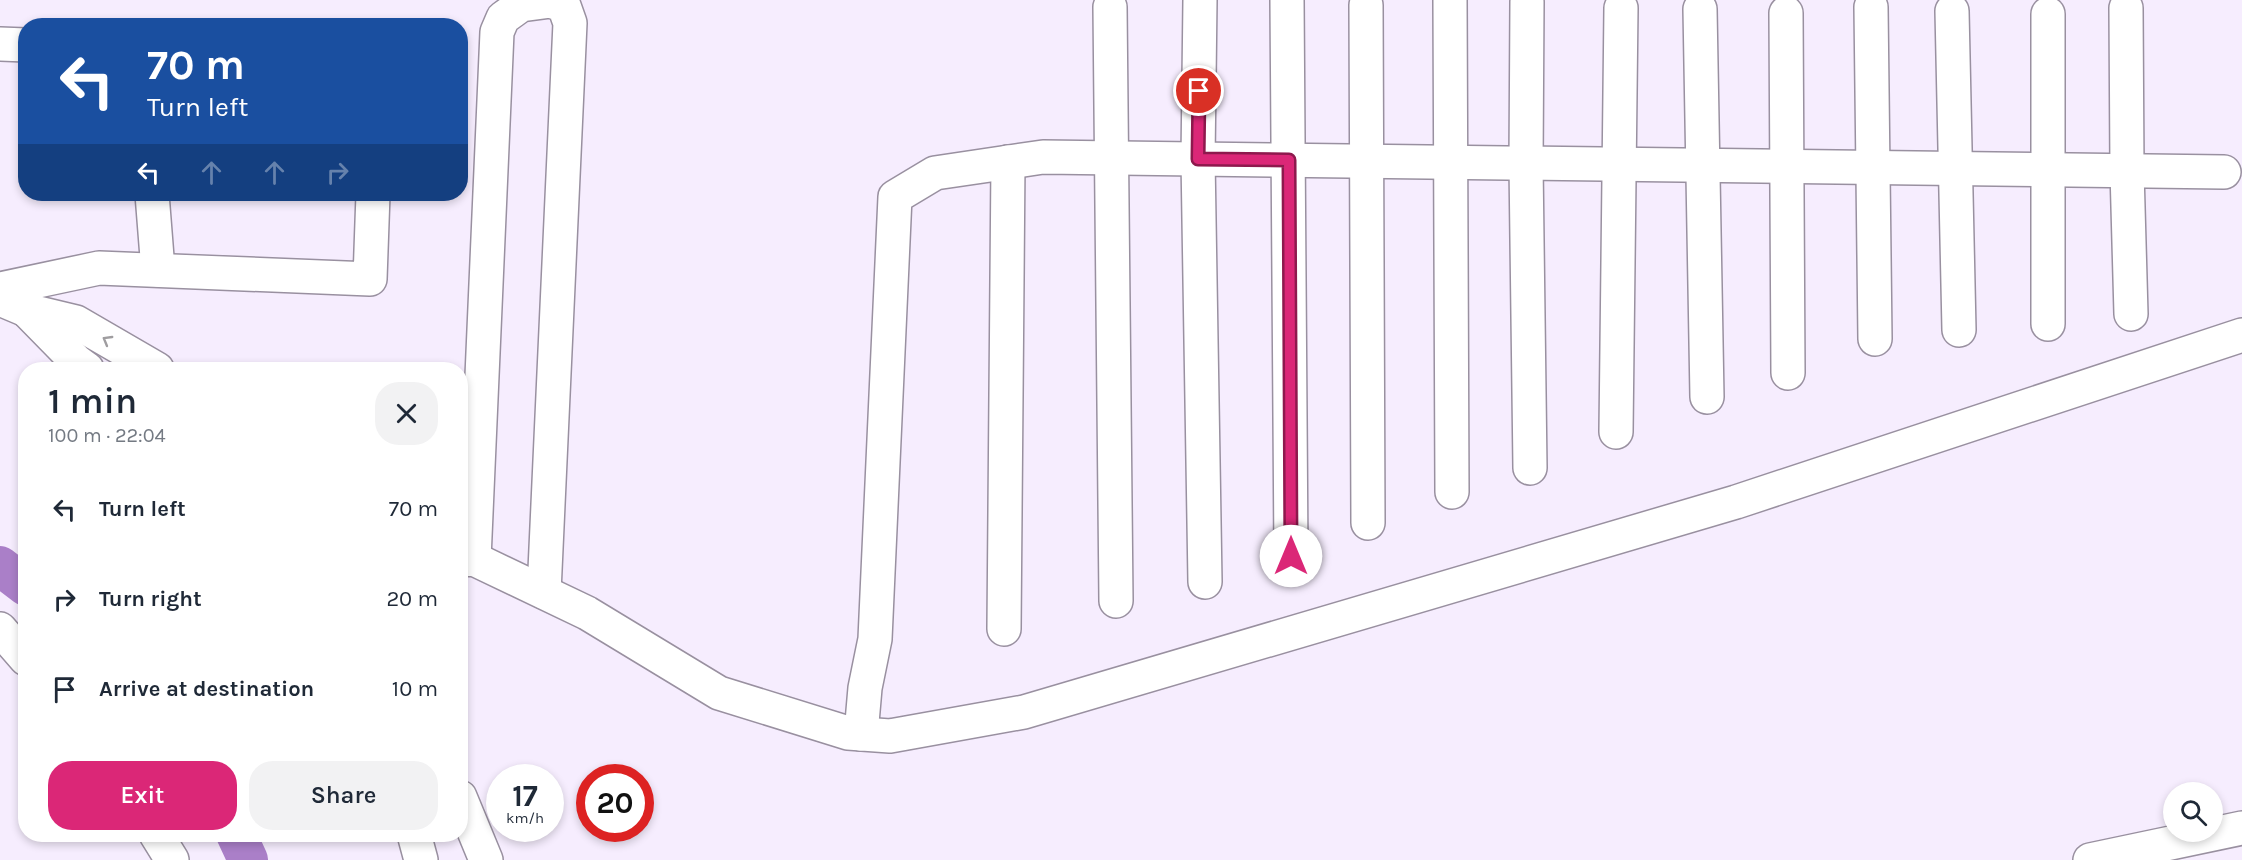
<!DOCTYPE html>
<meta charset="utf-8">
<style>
body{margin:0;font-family:Karla,sans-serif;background:#f2f2f3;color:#1f2937;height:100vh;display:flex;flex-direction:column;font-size:22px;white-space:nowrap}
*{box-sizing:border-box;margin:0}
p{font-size:20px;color:#747a83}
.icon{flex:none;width:33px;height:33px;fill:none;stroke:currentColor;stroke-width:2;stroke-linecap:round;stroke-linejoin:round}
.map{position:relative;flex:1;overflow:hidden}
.panel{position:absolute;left:18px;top:362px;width:450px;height:480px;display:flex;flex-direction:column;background:#fff;border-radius:24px;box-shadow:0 3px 9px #0003}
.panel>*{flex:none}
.hud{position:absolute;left:18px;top:18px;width:450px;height:183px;border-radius:24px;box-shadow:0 3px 9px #0003;background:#1a4fa0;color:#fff;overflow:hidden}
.buttons{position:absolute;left:2163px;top:782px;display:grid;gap:12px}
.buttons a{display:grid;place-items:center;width:60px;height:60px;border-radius:50%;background:#fff;box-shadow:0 3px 9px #0003;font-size:30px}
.speed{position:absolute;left:486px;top:764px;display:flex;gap:12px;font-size:30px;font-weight:700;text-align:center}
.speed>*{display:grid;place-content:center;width:78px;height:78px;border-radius:50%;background:#fff;box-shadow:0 3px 9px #0003;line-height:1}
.speed small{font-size:15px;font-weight:400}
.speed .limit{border:9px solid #d22;background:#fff;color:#111}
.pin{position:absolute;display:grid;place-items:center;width:51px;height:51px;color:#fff;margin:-26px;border:3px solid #fff;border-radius:50%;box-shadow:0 2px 6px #0007}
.me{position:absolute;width:66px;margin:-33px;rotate:0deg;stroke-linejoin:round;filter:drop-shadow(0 0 4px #0008)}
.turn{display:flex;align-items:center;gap:21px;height:126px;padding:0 30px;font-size:27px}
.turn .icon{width:78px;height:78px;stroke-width:2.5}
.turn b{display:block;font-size:42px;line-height:51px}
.lanes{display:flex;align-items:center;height:57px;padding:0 30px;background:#0003;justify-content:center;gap:30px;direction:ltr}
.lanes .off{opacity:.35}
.round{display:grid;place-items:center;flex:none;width:63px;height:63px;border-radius:24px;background:#f2f2f3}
.summary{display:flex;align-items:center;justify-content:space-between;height:102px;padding:0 30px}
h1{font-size:36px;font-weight:600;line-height:45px}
.action{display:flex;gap:12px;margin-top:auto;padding:12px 30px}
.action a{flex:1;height:69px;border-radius:24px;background:#db2777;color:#fff;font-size:24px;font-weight:600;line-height:69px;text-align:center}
.action a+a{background:#f2f2f3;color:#1f2937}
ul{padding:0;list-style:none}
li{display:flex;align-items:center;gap:18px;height:90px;padding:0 30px}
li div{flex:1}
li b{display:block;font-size:22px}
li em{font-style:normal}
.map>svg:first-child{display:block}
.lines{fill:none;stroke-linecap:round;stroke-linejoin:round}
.canal{stroke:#aa7fc8;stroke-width:40}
.minor-casing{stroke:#9990a0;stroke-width:36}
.minor{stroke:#fff;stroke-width:33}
.oneway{stroke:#9f9da0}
.route-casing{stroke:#8e194d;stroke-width:15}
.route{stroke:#db2777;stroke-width:10}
</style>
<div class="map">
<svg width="2242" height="860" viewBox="0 0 2242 860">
<rect width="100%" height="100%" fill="#f6edfe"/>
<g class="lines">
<g class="canal">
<path d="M0,566l26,20"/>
<path d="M236,834l12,26"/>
</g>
<defs>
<g id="minor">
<path d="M1200,0l-2,159 7,423"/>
<path d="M1287,0l4,556"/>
<path d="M1450,0l2,492"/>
<path d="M1527,2l-1,162 4,304"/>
<path d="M1366,5l2,518"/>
<path d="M1110,7l6,594"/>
<path d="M1871,7l4,332"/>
<path d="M2126,8l1,163 4,143"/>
<path d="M1700,9l7,388"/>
<path d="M1952,11l7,319"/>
<path d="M1786,13l2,360"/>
<path d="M0,44l26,1"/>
<path d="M152,194l6,76"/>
<path d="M0,289l99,-21 271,11 3,-85"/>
<path d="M0,299l26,11 50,12 81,47"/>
<path d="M26,310l50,51 11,8"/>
<path d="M2048,324v-310"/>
<path d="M1616,432l5,-424"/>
<path d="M474,559l23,-527 6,-14 18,-13 30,-4 13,5 6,17 -26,569"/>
<path d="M460,560l14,-1 113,54 132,80 129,40 42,3 134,-24 712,-210 506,-167"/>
<path d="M0,629l26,30"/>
<path d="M1004,629l4,-467"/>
<path d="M861,734l4,-46 10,-49 20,-442 40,-24 108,-16 1181,15"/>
<path d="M460,797l26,63"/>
<path d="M156,834l16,26"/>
<path d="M414,834l7,26"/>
<path d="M2090,860l152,-32"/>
</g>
</defs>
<use href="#minor" class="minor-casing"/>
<use href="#minor" class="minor"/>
</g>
<defs><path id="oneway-chevron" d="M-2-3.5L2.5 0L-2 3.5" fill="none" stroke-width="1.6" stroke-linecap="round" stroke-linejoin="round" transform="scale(1.5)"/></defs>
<use class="oneway" href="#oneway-chevron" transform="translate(107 340) rotate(-150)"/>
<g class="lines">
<defs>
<path id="route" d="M1199,91l-1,68 91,1 2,396"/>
</defs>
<use href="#route" class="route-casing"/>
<use href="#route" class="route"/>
</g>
</svg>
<div class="buttons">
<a><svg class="icon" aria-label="search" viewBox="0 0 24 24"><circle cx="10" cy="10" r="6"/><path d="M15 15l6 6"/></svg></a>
</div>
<div class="speed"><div>17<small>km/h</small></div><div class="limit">20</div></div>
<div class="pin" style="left:1199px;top:91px;background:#d93025"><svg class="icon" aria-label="arrive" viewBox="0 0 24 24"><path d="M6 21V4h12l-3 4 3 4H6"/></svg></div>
<svg class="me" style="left:1291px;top:556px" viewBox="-20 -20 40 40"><circle r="19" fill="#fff"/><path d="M0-13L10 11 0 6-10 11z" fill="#db2777"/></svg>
<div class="hud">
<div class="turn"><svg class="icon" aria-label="left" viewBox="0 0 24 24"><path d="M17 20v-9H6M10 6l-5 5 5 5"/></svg><div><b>70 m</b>Turn left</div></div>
<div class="lanes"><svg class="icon" aria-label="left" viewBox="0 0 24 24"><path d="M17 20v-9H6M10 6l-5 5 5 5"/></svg><svg class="icon off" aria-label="ahead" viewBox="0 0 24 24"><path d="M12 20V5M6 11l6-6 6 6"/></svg><svg class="icon off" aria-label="ahead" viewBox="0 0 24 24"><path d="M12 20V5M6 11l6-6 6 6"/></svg><svg class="icon off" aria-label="right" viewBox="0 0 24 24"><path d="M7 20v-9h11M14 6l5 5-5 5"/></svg></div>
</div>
<section class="panel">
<div class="summary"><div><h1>1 min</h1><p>100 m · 22:04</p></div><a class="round"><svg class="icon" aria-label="close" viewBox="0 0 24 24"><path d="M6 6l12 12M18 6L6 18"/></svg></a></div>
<ul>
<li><svg class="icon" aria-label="left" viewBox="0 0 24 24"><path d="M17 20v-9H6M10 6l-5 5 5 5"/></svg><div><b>Turn left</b></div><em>70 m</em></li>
<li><svg class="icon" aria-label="right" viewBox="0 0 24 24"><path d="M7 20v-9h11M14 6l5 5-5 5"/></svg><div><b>Turn right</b></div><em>20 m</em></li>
<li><svg class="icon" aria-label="arrive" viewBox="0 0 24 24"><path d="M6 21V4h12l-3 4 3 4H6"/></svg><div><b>Arrive at destination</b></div><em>10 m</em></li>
</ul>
<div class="action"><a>Exit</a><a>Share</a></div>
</section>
</div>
